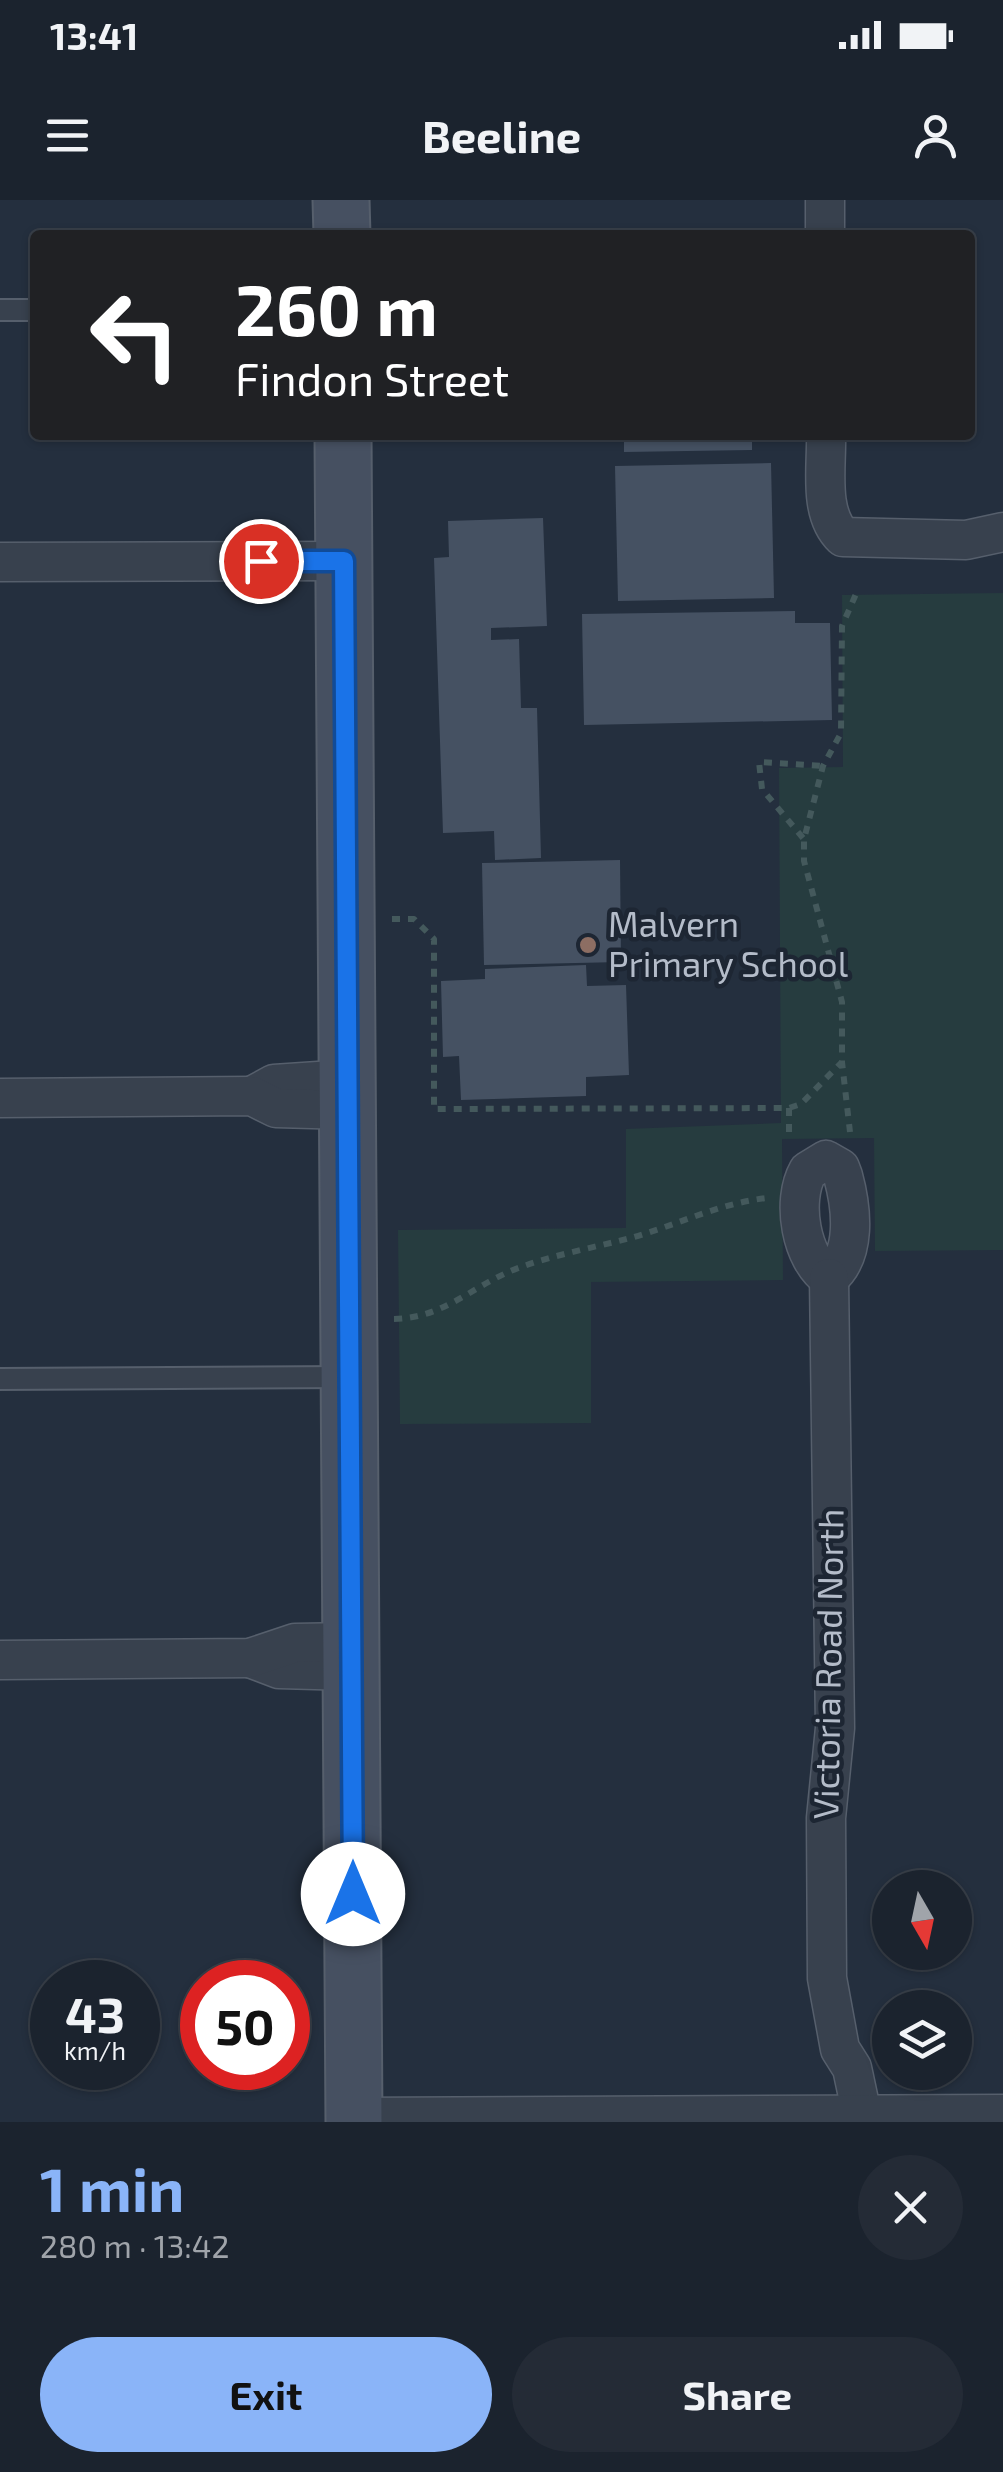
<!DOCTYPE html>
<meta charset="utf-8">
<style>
body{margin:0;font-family:"Exo 2",sans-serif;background:#242b36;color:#f1f3f6;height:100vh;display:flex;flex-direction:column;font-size:38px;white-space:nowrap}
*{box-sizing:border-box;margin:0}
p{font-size:32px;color:#a0a4aa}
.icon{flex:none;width:55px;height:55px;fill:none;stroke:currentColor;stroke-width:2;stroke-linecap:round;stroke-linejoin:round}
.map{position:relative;height:1922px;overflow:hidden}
.details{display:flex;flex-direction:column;background:#1b232e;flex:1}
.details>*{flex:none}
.banner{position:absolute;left:30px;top:30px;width:945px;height:210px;border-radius:10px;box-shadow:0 2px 8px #0004,0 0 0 2px #39404a;background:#202124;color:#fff;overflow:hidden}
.needle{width:65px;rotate:171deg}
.fabs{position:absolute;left:872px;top:1670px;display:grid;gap:20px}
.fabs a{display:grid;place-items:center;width:100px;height:100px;border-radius:50%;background:#1b232e;box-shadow:0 2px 8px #0004,0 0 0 2px #39404a;font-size:50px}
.speed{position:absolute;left:30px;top:1760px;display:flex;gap:20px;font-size:50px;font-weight:700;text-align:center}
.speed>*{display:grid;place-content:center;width:130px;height:130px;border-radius:50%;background:#1b232e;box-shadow:0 2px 8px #0004,0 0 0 2px #39404a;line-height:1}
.speed small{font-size:25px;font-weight:400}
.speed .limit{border:15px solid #d22;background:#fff;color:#111}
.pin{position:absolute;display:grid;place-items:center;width:85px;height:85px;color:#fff;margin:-42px;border:5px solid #fff;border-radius:50%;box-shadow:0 2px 10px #0007}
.me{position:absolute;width:110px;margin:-55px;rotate:0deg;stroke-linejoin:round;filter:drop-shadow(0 0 8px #0008)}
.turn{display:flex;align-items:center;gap:35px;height:210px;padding:0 40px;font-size:45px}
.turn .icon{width:130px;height:130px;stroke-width:2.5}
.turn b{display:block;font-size:70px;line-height:85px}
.round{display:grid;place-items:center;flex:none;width:105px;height:105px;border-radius:52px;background:#242b36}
.head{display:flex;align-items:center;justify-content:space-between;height:170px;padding:0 40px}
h1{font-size:60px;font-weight:700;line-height:75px;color:#8ab4f8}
.button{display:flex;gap:20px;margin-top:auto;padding:20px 40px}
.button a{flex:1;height:115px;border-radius:60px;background:#8ab4f8;color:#111;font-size:40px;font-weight:700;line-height:115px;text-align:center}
.button a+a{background:#242b36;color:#f1f3f6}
.status{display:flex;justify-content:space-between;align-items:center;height:70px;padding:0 50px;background:#1b232e;direction:ltr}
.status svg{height:28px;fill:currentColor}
header{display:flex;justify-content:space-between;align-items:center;height:130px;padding:0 40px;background:#1b232e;font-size:45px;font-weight:700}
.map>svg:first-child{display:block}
.green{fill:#263c3f}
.building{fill:#455162}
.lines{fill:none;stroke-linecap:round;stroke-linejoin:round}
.lane-casing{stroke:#565f6c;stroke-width:24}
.street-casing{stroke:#565f6c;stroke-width:41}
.secondary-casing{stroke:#565f6c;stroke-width:59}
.path{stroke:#44595c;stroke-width:6;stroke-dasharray:8 8;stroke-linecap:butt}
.lane{stroke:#38414e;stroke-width:20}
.street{stroke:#38414e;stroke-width:38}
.secondary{stroke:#465061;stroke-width:55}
.route-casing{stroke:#114b97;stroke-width:25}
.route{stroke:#1a73e8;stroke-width:18}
.education-dot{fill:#8d6e63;stroke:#1d2633;stroke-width:4}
.labels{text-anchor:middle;stroke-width:9;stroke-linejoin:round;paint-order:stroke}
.poi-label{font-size:35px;fill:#b4bcc9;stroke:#1d2633;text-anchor:start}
.street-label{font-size:35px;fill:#b4bcc9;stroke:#1d2633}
</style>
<div class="status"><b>13:41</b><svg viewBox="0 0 49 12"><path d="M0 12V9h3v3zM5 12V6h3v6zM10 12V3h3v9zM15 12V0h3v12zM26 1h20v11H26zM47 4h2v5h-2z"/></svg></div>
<header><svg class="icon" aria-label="menu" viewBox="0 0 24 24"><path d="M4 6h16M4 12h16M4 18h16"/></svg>Beeline<svg class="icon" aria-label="person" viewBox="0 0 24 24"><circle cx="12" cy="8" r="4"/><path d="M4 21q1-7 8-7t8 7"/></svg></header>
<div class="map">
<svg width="1003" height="1922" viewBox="0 0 1003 1922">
<rect width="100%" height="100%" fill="#242f3e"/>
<path class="green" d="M1003,393v657l-128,1 -1,-113 -92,1 1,141 -192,2v141l-191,1 -2,-194 228,-2v-99l155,-6 -2,-355 64,-1 -1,-172z"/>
<g class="building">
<path d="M624,235h128v15l-128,2z"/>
<path d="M771,263l3,135 -156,3 -3,-135z"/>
<path d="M543,318l4,108 -56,2v12l28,-1 2,69h16l4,150 -46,2 -1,-29 -51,2 -9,-275 15,-1 -1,-36z"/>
<path d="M795,411v12h35l2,97 -248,5 -2,-111z"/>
<path d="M620,660l1,102 -137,3 -2,-102z"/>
<path d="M586,765l1,21 39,-1 3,90 -43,2v19l-125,4 -2,-44 -16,1 -2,-76 44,-2v-10z"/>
</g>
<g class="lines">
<defs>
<g id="lane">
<path d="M0,110h35"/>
<path d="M0,1179l348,-2"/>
</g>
<g id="street">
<path d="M825,0v35"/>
<path d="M826,235c1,32 -8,78 17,102l123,3 37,-8"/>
<path d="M0,362l345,-1"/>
<path d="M252,896l22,-12 74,-5"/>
<path d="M0,898l252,-2 24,12 73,2"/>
<path d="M826,960l14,8 3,8c9,33 14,79 -14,102 -28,-19 -38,-77 -21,-107z"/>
<path d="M829,1078l6,450 -9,90 1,160 13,71 12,19 10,47"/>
<path d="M250,1458l29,11 73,2"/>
<path d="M0,1460l250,-2 45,-15 56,-1"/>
<path d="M354,1917l649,-3"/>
</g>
<g id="secondary">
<path d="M341,0l1,35"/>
<path d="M343,235l11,1687"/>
</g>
</defs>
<use href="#lane" class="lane-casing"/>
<use href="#street" class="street-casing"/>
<use href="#secondary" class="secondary-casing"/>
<g class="path">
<path d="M803,638l-41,-49 -3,-27 64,4"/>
<path d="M392,719h22l20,20v170l355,-1 12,-4 41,-42"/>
<path d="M789,908v24"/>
<path d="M850,932l-8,-70v-60l-38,-141v-22l19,-73 18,-33 1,-107 14,-32"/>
<path d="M394,1119c52,-1 81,-36 127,-52 36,-13 76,-20 113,-30 45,-13 87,-34 133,-39"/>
</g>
<use href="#lane" class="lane"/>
<use href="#street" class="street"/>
<use href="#secondary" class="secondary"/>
</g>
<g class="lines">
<defs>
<path id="route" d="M261,361h83l9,1333"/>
</defs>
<use href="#route" class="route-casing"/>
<use href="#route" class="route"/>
</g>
<circle class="education-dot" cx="588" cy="745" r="10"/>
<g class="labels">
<g class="poi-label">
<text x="608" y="737">Malvern<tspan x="608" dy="40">Primary School</tspan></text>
</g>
<g class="street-label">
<text transform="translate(829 1464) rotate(-89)" y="12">Victoria Road North</text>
</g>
</g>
</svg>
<div class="fabs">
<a><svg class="needle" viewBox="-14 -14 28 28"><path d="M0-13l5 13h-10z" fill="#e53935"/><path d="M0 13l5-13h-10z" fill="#a0a4aa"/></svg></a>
<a><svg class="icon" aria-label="layers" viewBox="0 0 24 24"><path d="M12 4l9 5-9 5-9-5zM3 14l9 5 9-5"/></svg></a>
</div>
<div class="speed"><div>43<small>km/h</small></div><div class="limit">50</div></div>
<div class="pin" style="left:261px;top:361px;background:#d93025"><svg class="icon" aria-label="arrive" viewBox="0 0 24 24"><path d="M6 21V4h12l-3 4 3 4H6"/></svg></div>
<svg class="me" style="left:353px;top:1694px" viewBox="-20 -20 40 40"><circle r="19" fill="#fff"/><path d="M0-13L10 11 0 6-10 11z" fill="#1a73e8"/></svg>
<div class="banner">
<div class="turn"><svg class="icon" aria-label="left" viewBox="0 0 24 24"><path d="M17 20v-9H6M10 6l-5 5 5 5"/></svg><div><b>260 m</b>Findon Street</div></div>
</div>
</div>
<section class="details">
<div class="head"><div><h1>1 min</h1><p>280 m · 13:42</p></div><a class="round"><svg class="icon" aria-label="close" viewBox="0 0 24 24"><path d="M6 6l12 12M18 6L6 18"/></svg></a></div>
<div class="button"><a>Exit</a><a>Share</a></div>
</section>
